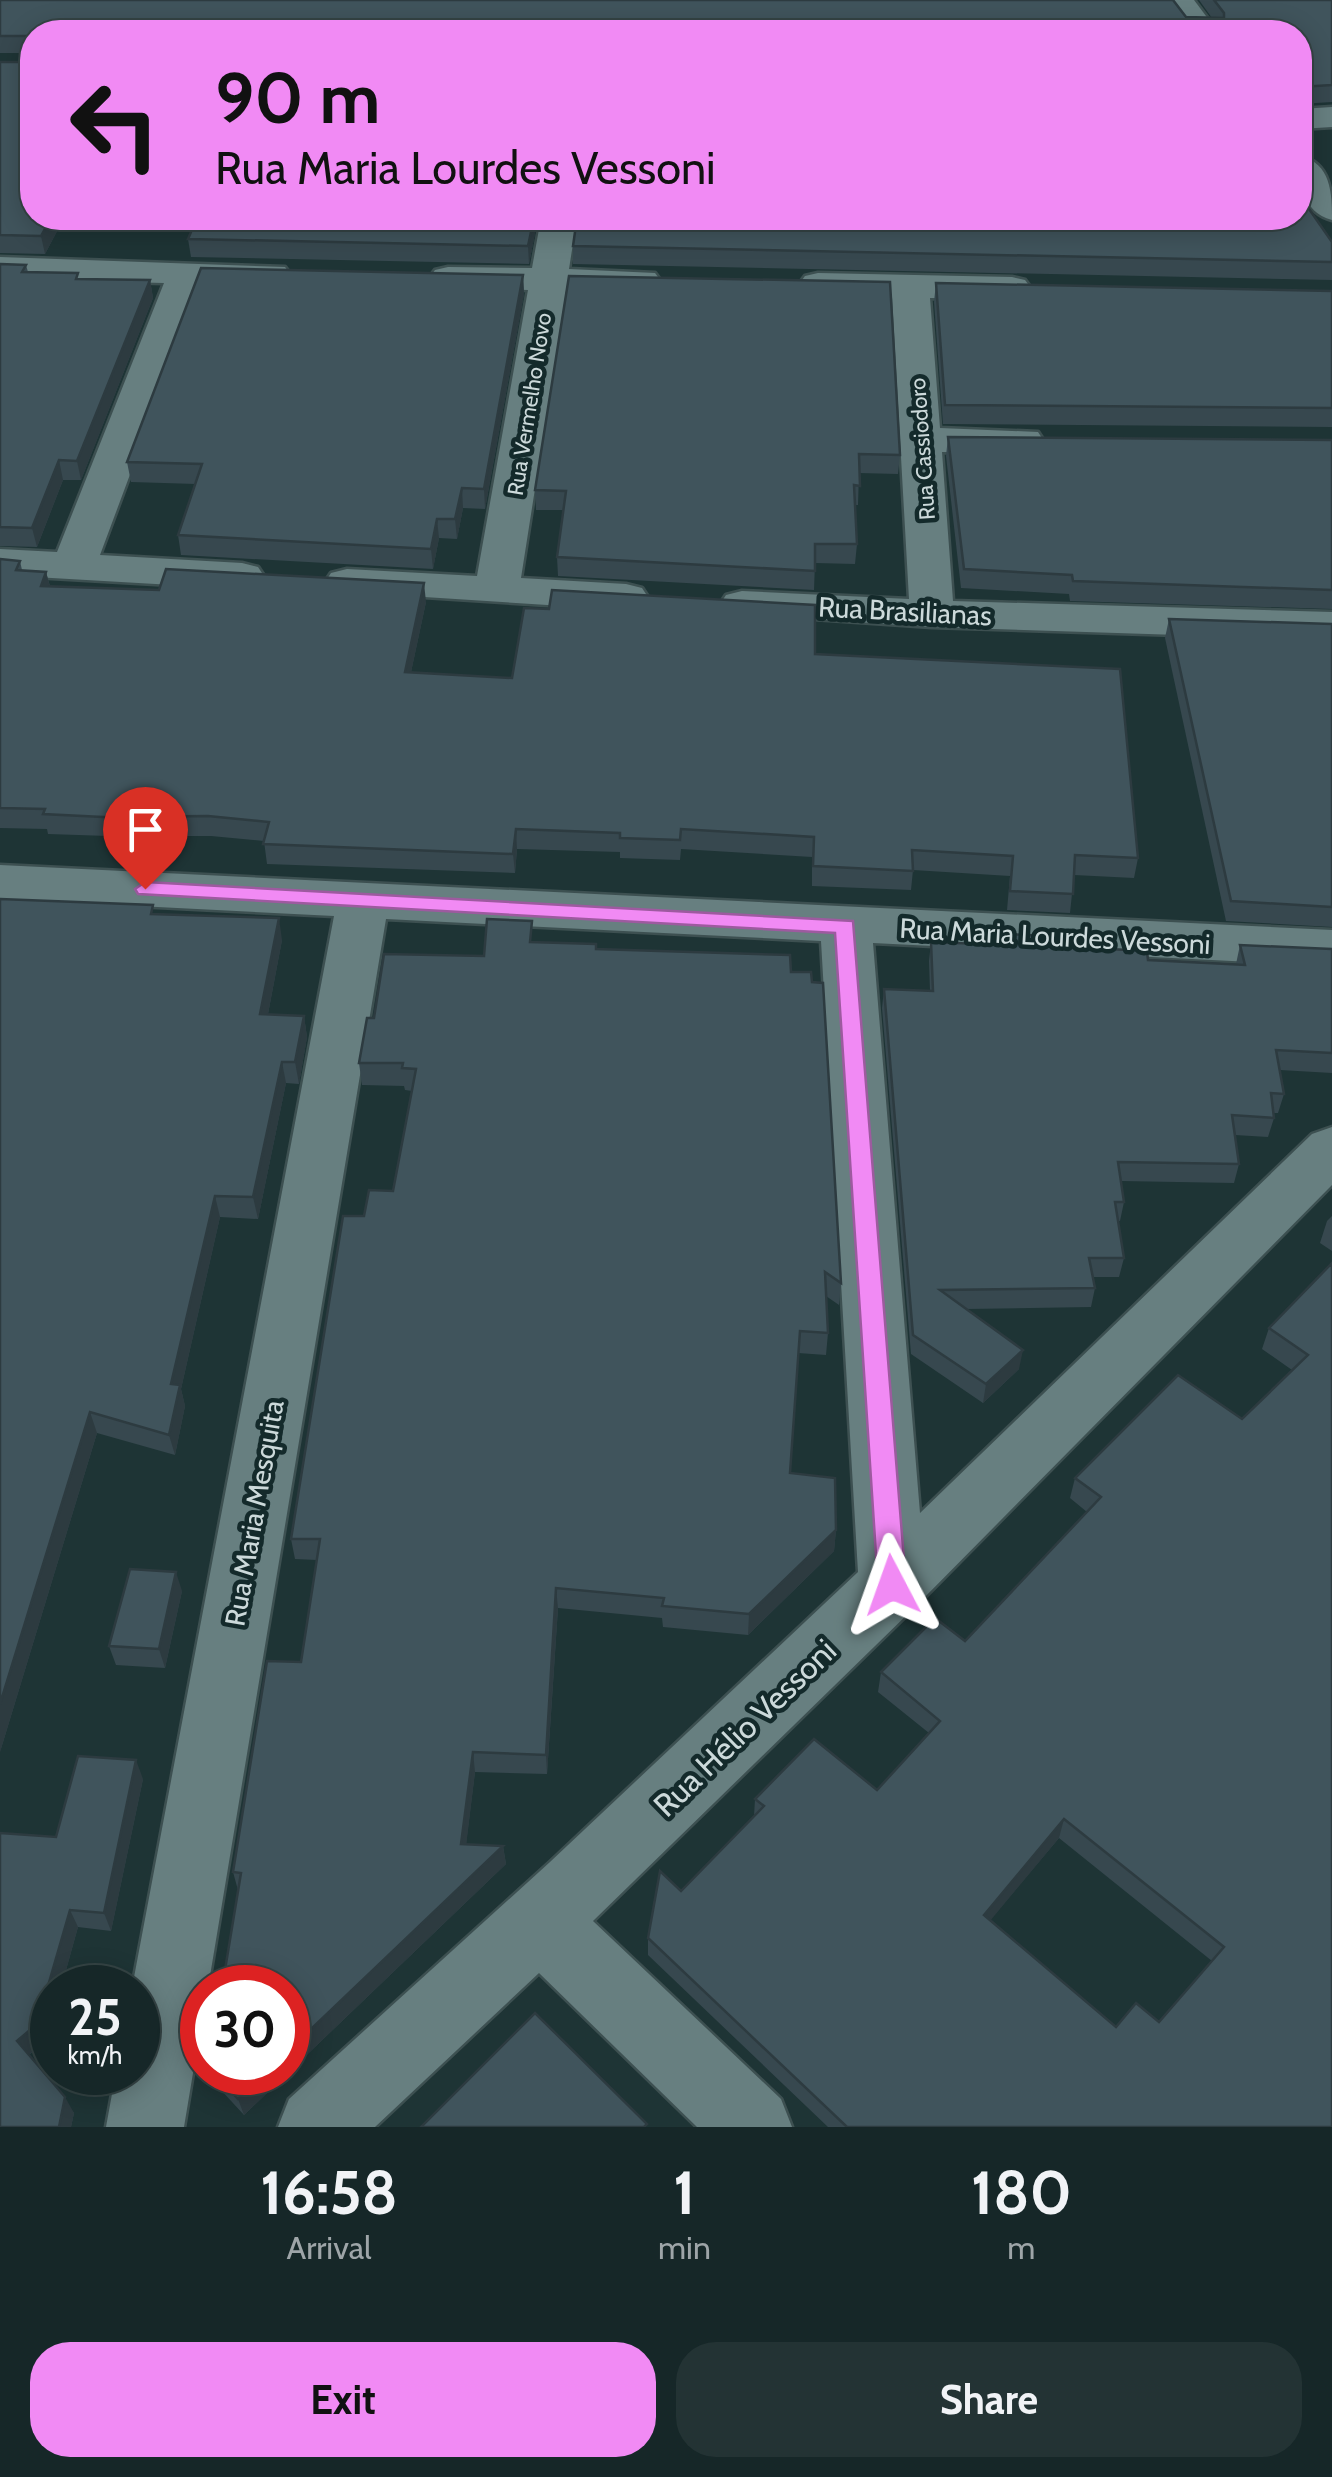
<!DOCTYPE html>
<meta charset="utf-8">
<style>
body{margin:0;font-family:Cabin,sans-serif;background:#233334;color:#f1f3f6;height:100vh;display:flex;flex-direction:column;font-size:38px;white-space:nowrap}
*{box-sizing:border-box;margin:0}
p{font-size:32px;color:#9ea5a8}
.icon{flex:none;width:55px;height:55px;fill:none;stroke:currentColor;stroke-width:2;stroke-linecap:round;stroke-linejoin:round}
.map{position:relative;height:2127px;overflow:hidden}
.drawer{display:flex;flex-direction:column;background:#162728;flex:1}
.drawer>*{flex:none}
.guide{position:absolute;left:20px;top:20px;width:1292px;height:210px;border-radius:40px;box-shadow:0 5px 25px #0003,0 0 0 2px #354445;background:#f18af4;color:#111;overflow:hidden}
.speed{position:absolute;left:30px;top:1965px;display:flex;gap:20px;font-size:50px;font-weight:700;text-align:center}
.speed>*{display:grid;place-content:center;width:130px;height:130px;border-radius:50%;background:#162728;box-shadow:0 5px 25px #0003,0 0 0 2px #354445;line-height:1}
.speed small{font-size:25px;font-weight:400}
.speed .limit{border:15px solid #d22;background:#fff;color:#111}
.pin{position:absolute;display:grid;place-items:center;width:85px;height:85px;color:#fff;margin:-102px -42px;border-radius:50% 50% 50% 0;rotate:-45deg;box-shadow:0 0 10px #0007}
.pin .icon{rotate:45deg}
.me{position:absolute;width:110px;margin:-55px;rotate:356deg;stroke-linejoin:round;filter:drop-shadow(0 0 8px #0008)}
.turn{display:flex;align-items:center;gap:35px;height:210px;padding:0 30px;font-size:45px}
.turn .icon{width:130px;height:130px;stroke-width:2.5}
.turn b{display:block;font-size:70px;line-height:85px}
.eta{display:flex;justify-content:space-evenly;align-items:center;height:170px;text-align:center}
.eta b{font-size:60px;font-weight:700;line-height:70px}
.button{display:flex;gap:20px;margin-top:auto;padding:20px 30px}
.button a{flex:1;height:115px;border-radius:40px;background:#f18af4;color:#111;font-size:40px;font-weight:700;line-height:115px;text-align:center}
.button a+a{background:#233334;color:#f1f3f6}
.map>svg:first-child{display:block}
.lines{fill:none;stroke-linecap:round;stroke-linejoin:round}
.street-casing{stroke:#3d5051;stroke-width:5}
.secondary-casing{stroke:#3d5051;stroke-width:5}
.street{fill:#677f80;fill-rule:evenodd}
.secondary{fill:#677f80;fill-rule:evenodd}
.wall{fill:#37484f;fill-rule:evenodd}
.shaded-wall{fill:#2d3b40}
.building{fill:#40545c;stroke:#2d3b40;stroke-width:2.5;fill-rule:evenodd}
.route{fill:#f18af4;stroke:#9d5a9f;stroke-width:2.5}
.labels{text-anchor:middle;stroke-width:9;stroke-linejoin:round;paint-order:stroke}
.far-street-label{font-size:22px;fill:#ccd9da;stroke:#142a2b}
.street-label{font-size:28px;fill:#ccd9da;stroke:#142a2b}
.near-street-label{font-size:32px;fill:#ccd9da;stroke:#142a2b}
</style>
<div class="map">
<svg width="1332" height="2127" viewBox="0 0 1332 2127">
<rect width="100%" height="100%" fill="#1e3435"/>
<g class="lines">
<defs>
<g id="street">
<path d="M1332,107v20l-32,2v-20z"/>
<path d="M541,218h36l-8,51 86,4 6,8 -6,8 -89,2 -45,287 105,6 16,4 6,9 -6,9 -16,4 -295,-19 -6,-9 6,-9 16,-4 130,7 51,-286 -93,-4 -6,-8 6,-8 13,-3 84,1z"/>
<path d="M0,257l285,10 6,8 -6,8 -13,3 -71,-2 -101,271 142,8 16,4 6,9 -6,9 -16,4 -242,-14v-26l57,3 107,-269 -164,-4z"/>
<path d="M818,273l194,4 13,3 6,8 -6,8 -13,3 -82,-1 10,130 98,4 6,9 -6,9 -14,3 -82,-1 11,149 379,11v28l-400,-13 -206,-14 -6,-9 6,-9 16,-4 167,8 -17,-302 -87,-5 -6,-8 6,-8z"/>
<path d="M0,865l1332,65v36l-459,-23 47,570 392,-379 20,-7v58l-416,421 -323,315 188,178 11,28h-95l-158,-154 -164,154h-97l11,-28 261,-237 308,-290 -37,-631 -435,-22 -178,1069h-6v31l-18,108h-78l10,-55h22v-84h-6l202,-1072 -334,-17z"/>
</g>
<g id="secondary">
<path d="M1162,0h32l24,32h-32z"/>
<path d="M1300,156c31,7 32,37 32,64 -31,-8 -32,-38 -32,-64z"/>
</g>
</defs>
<use href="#street" class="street-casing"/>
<use href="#secondary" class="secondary-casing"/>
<use href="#street" class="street"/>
<use href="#secondary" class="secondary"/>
</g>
<g class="wall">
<path d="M0,0l1212,18 -13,-18h133v102l-32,2v-72h-1268l32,186 -19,36 -45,-1v-191h31v-9h-31z"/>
<path d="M538,218l-9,46 -338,-7 -3,-18z"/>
<path d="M1332,242v38l-759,-16v-18z"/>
<path d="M0,264l26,1 2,7 51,7 71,1 3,18 -72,182h-18l-26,67 -37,-1z"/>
<path d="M523,275l1,19 -39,215 -22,-1 -6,31 -18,-1 -6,31 -252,-14 -3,-20 18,-51 -65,-2 -4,-20z"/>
<path d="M569,276l331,179 -2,19 -39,-1 -1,32h-3l2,39 -2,20 -40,-1 -1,27 -256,-14 -1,-19 6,-47h-27l-1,-20z"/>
<path d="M936,283l396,8v136l-389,-3 -9,-122z"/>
<path d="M948,437l384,3v169l-262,-8 -1,-7 -108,-6 -15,-132z"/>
<path d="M0,559l20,2 2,9 24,2 4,14 376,16 -15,70 101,6 303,-24 323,204 -4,20 -60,-3 -4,38 -63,-3 3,-34 -97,-6 -2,20 -99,-4v-29l-131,-8 -1,11 -60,-2v-6l-103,-3 -2,24 -248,-9 -3,-23 -53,-5h-103l-60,-2 -1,-5 -47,-1z"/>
<path d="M1169,619l163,5v303l-106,-6 -61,-283z"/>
<path d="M155,914l127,26 -14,74 36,2 3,21 -8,47 -13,-1 -28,136 -38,-2 -39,172 4,17 -10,49 -78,-22 -97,319z"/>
<path d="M1007,934l63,13 78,13 88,4 4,-19 92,4v124l-52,-3 4,24 -6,19h-5l1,5 -6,19 -33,-2 4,29 -5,19 -113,-2 3,21 -4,19h-2l6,37 -5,19h-26l2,11 -4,19 -125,2 53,60 -36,34 -72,-49 -29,-346 2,-19 46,2 -1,-30 2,-19 75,3z"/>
<path d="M533,942l258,30 50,311 -2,22 -13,-9 2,37 -2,22 -28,-2 -8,120 46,57 -2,21 -86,84 -85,-8 -1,-9 -104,-10 -11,166 -72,-2 -9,72 37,2 3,18 -262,251 -35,-38 -1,-5h80l-55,-200 68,-210 16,-102 -22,-1 -4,-20 73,-323 29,-25 19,-100 -7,-1 -1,-4 -42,-1 -3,-22 15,-45 110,-62z"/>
<path d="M1332,1216v35l-12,-8 7,-22z"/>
<path d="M1332,1263v864h-504l-180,-172v-17l33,-47 73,-75 1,-17 122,-9 52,-57 -51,-41 3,-20 84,-31 122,-129 -17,-14 5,-20 167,-59 50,-49 -30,-21 7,-21zM1059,1838l153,123 -53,61 -43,5 -126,-107z"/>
<path d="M182,1591l-17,77 -49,-3 -7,-19z"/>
<path d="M143,1779l-32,152 -33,-4 -17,61h-9v29l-6,23 -17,15 45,58 -3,14h-71l56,-290z"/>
</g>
<g class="shaded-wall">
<path d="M51,218h13l-19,36 -4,-18z"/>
<path d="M534,218h4l-9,46 -1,-18z"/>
<path d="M523,275l1,19 -39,215 -1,-20z"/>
<path d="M150,280l3,18 -72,182 -4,-19z"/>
<path d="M59,460l4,20 -26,67 -5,-19z"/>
<path d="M462,488l1,20 -6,31 -2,-20z"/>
<path d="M437,519l2,19 -6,31 -2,-20z"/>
<path d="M46,572l5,19 -10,-5z"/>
<path d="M424,583l2,19 -19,89 -2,-19z"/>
<path d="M516,829l1,20 -2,24 -2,-19z"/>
<path d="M279,918l3,22 -18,95 -4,-21z"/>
<path d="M304,1016l3,21 -8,47 -4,-22z"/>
<path d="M282,1062l4,21 -28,136 -5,-22z"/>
<path d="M215,1196l5,21 -39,172 4,17 -10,49 -6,-20 2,-51z"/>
<path d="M1023,1350l-4,19 -36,34 3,-19z"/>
<path d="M90,1412l7,21 -97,319v-48z"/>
<path d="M836,1530l-2,21 -86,84 1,-21z"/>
<path d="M176,1572l6,19 -17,77 -6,-19z"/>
<path d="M556,1588l2,20 -11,166 -1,-19z"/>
<path d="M473,1752l2,20 -11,91 -3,-19z"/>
<path d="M136,1760l7,19 -32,152 -7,-18z"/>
<path d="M1064,1819l-5,19 -79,95 4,-18z"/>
<path d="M503,1846l3,18 -262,251 -6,-16 27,-27h23v-21z"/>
<path d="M70,1910l8,17 -17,61h-9v29l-6,23 -20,17 -9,-16z"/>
<path d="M65,2097l9,16 -3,14h-12z"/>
</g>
<g class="building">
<path d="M0,0h1173l13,17 38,1v-5l-10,-13h118v85l-32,2v-55h-1268v186h19l-10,18 -41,-1v-173h31v-26h-31z"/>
<path d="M1300,196l32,46v20l-759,-16 4,-28h723z"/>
<path d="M197,218h337l-6,28 -340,-7z"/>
<path d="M0,264l26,1 -4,7 56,1 -2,6 74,1 -73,181 -18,-1 -27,68 -32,-1z"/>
<path d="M201,268l322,7 -39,214 -22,-1 -7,31h-18l-6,30 -253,-14 24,-71 -75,-2z"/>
<path d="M569,276l321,6 10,173 -41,-1 1,32 -6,-1 3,59h-42v27l-258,-14 9,-66 -31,-1z"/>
<path d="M936,283l396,8v117l-387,-3z"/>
<path d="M948,437l384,3v150l-259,-9 -1,-6 -108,-6z"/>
<path d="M0,559l20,2 -4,9 30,2 -5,14 118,4 7,-21 258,14 -19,89 107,6 12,-70 25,1 3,-19 263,15v49l305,15 18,189 -63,-3 -2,39 -63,-3 3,-35 -101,-6 1,21 -100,-5 1,-29 -133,-8 -1,11 -60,-2v-5l-104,-4 -3,25 -250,-10 6,-22 -61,-6 -105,1 -60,-3 2,-5 -45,-1z"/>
<path d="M1169,619l163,5v283l-101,-6z"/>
<path d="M0,899l153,6 -2,9 128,4 -19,96 44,2 -9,46h-13l-29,135 -38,-1 -44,188 9,1 -11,50 -79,-23 -90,292z"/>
<path d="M487,919l45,2 -2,21 66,2v5l194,6 1,17h20l1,10 11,1 18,300 -16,-11 3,61 -28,-2 -10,142 45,5 1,52 -87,84 -87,-8 2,-8 -108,-10 -10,167 -73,-3 -12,92 42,2 -215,205v-63h-66l19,-115 -8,-1 34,-211 34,1 19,-123h-29l52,-323h21l5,-26 24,1 23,-122 -14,-1 1,-5h-44l8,-45h7l10,-64 100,2z"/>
<path d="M1007,934l64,3 -1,10 77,4 1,9 97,5 -5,-20 92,4v104l-56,-3 8,44 -13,-1 3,25 -42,-3 7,49 -121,-2 6,40h-9l9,56h-35l6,30 -155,2 83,60 -37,34 -73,-49 -29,-346 49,2 -2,-49 75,3z"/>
<path d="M1332,1263v864h-485l-199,-189 12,-67 21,20 83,-85 -9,-7 59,-60 63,51 63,-69 -59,-49 54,-54 30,23 136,-144 -26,-19 103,-103 64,44 66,-64 -39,-27zM1064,1819l160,128 -65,75 -23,-19 -20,24 -132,-112z"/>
<path d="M130,1569l46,3 -17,77 -50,-3z"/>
<path d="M78,1756l58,4 -32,153 -34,-3 -33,114 -20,17 48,56 -6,30h-59v-294l56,4z"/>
<path d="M535,2013l112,111 -3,3h-223z"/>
<path d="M214,2072h51l-27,27z"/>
</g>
<path class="route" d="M145,882l708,39 53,664 -4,8 -10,4 -10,-4 -4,-8 -43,-652 -697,-39 -3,-5z"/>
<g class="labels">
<g class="far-street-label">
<text transform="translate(529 404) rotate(-81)" y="8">Rua Vermelho Novo</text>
<text transform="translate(922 449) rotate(-94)" y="8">Rua Cassiodoro</text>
</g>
<g class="street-label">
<text transform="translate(905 611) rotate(3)" y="10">Rua Brasilianas</text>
<text transform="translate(1055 936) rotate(3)" y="10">Rua Maria Lourdes Vessoni</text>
<text transform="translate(254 1513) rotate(-80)" y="10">Rua Maria Mesquita</text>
</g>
<g class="near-street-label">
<text transform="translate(745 1728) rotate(-44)" y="11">Rua Hélio Vessoni</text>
</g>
</g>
</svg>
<div class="speed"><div>25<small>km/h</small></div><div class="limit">30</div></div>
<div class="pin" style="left:145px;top:889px;background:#d93025"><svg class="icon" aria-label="arrive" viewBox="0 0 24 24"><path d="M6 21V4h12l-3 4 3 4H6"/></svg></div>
<svg class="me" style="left:892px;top:1585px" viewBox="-20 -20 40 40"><path d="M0-17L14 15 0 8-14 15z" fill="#f18af4" stroke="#fff" stroke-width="4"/></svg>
<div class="guide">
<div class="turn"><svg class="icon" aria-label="left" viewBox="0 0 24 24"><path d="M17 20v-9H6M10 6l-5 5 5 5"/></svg><div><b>90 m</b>Rua Maria Lourdes Vessoni</div></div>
</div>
</div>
<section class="drawer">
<div class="eta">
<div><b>16:58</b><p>Arrival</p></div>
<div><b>1</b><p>min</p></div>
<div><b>180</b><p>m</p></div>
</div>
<div class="button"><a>Exit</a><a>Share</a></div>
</section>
